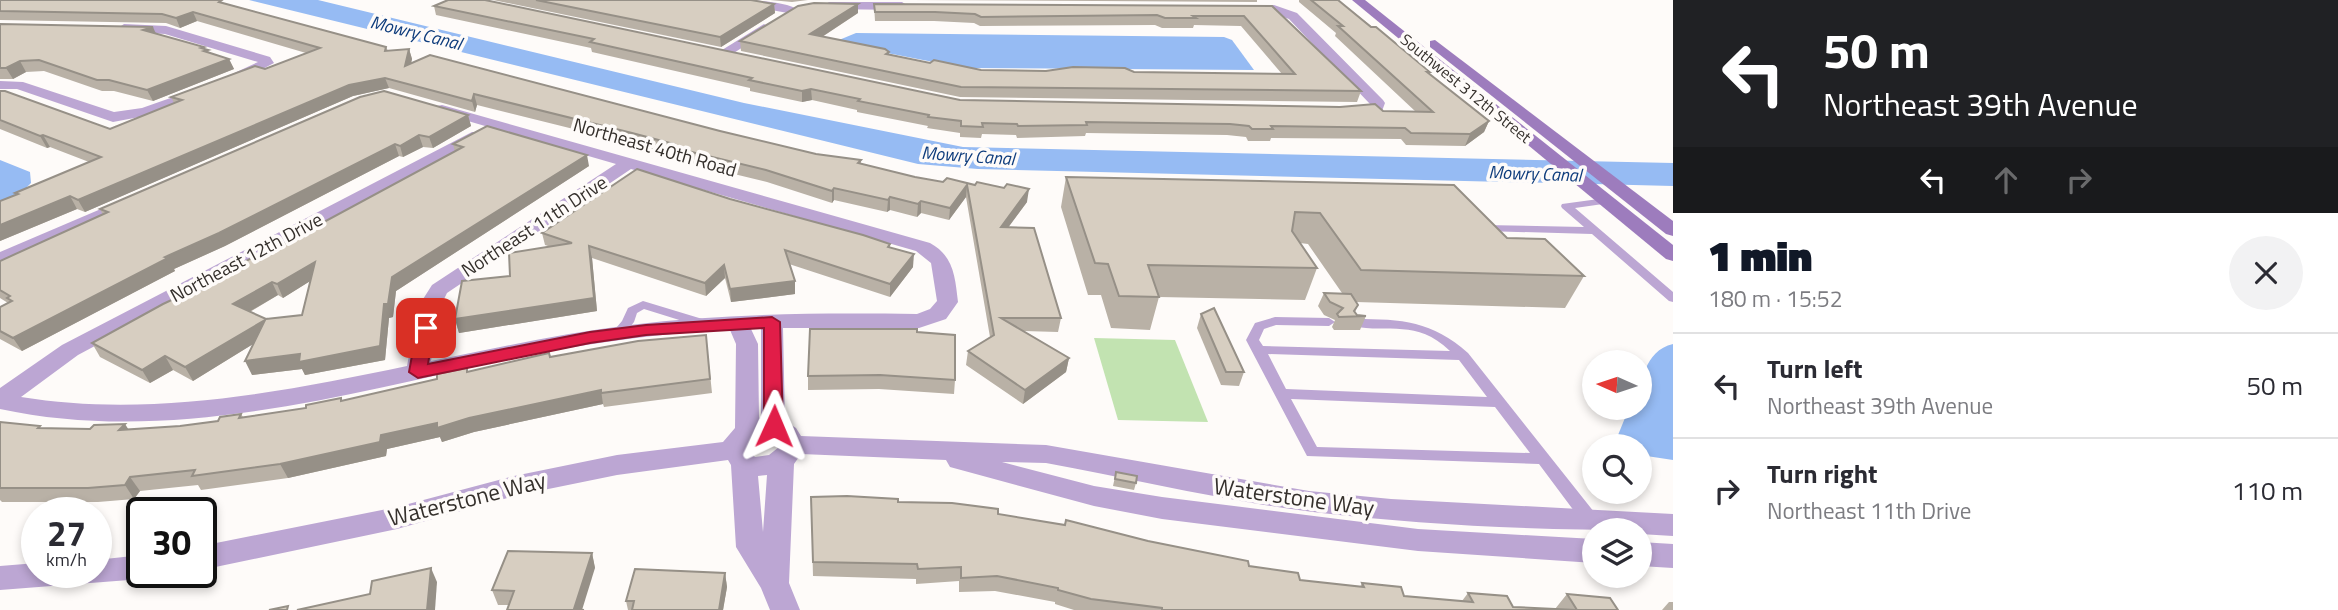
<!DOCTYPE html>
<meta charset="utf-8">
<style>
body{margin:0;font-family:"Titillium Web",sans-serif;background:#f2f2f3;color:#2b2b33;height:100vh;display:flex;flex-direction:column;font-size:26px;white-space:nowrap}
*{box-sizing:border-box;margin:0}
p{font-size:23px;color:#7c7c81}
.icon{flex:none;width:38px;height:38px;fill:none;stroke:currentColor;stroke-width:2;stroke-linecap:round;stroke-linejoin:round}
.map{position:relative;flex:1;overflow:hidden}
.panel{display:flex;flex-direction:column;background:#fff;width:665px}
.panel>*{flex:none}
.top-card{background:#202124;color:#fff;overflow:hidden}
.needle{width:46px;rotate:273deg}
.tools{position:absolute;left:1582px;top:350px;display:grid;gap:14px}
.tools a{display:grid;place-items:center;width:70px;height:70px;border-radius:50%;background:#fff;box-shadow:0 4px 10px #0003;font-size:35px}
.speed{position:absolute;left:21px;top:497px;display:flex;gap:14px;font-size:35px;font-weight:700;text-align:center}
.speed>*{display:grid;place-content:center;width:91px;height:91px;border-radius:50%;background:#fff;box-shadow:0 4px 10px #0003;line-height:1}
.speed small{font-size:18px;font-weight:400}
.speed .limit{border:4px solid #111;border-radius:10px;background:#fff;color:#111}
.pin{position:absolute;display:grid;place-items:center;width:60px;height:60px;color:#fff;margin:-30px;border-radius:14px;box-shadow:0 4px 10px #0006}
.me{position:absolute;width:77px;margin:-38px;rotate:1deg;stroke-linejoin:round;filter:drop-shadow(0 0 5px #0008)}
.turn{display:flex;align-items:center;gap:24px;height:147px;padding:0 35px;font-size:32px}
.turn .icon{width:91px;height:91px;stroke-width:2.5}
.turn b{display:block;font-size:49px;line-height:60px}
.lanes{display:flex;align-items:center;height:66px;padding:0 35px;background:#0003;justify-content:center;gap:35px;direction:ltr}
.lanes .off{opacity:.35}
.round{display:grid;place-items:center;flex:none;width:74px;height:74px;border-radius:37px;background:#f2f2f3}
.overview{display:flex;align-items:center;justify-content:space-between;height:119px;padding:0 35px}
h1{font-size:42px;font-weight:800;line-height:52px;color:#111827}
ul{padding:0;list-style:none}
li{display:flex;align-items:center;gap:21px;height:105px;padding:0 35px;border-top:2px solid #e1e1e2}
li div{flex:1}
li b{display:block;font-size:26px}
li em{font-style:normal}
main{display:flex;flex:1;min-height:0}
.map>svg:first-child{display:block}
.green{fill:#c2e3b1}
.water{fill:#96bbf3}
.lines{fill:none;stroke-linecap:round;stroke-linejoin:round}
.lane{fill:#bca6d3;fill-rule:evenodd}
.street{fill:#bca6d3;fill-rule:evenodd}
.secondary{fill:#9d7cbd;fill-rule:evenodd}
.wall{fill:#b9b1a6;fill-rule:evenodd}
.shaded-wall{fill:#969087}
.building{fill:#d7cec1;stroke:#969087;stroke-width:2;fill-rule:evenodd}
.route{fill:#e11d48;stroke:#92132f;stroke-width:2}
.labels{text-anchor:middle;stroke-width:7;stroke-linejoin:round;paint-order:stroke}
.far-street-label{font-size:16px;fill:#35302c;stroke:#fefbf9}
.far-water-label{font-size:18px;font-style:italic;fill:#0e3c7c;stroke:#fefbf9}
.street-label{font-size:19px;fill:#35302c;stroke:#fefbf9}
.near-street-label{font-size:23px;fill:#35302c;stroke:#fefbf9}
</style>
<main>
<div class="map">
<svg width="1673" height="610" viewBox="0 0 1673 610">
<rect width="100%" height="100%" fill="#fefbf9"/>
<path class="green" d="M1094,338l81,2 33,82 -90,-2z"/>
<g class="water">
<path d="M249,0h69l426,103 219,44 710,16v23l-695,-17 -60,-5z"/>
<path d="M856,33l368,4 8,3 22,30 -290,-2 -123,-24 -2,-4z"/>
<path d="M0,160l30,12 1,11 -11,11 -20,8z"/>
<path d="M1673,344v116l-33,-5v-9h-17l-7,-6 13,-32h11c0,-25 4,-57 33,-64z"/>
</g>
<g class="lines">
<g class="lane">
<path d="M1606,198l4,1v4l-35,5 98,84v10l-4,-1 -77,-67 -108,-3 -5,-3 5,-3 100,2 -22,-19 -1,-2 1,-2z"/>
<path d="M643,301l66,20 2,3 -6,4 -61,-19 -7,4 -3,9 -12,15h-10l-1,-3 11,-13 6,-13z"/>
<path d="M1275,317l54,1 6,4 -6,4 -53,-1 -12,4 -5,11 4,6 187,5c-35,-33 -59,-17 -98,-25l-2,-3 6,-4c46,0 76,2 112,34l130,164 2,5 -2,5 -6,1 -6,-1 -47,-63 -232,-8 -61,-116 9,-17zM1268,354l191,6 28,37 -201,-8zM1291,399l204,8 35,46 -213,-6z"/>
</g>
<g class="street">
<path d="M728,0c21,0 54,0 71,10l-6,4 -59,-11z"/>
<path d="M829,2h73l6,4 -6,4 -77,-1 -2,-3z"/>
<path d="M1245,5h29l23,8 86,87 2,3 -3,8 -37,2 -3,-3 3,-3 25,-3 -81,-85 -17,-6 -27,-2z"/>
<path d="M124,24l42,2 104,31 4,6 -34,18h-10v-6l28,-13 -93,-28 -45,-3 -2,-3z"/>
<path d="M764,24l6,4 -2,3 -42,27h-10l-2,-3z"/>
<path d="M0,81l23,1 91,30 28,-4 57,-20 7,4 -56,23 -37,7 -96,-33h-17z"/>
<path d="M442,105l488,138c24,13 25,34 28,59l-12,17 -27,9h-136l2,93 11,7 5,8 245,9 263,46 82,8 282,15v22l-33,-2v-4c-107,0 -219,-5 -327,-18 -88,-11 -180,-33 -267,-49l-44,-1 92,24 68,11 256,32 176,10v24l-176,-12 -256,-32 -68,-13 -144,-39 -4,-7 -145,-6 -7,10 -5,119 11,27h-30l-9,-22 -25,-41 -5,-82 -3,-5 -111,15 -103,21 -117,33 -196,41v-24l196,-39 117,-31 103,-21 106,-13 12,-14 1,-84 -6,-14c-67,3 -134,12 -200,25 -172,35 -353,92 -530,54v-21l62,-43 410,-213h12l2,3 -2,3 -406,217 -57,42c128,21 261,-5 386,-31l11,-59 14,-22 184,-121 -179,-52 -2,-3 2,-3zM631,169l285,82 15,12 6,38 -7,8 -13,5c-96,-1 -192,-1 -287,11 -67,8 -133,23 -199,36l9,-54 7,-14zM761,328v89l-2,1 -1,-74 -7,-15zM765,434l10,4 4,9 -10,8 -14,2 -5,-5 -1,-8 7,-8zM767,475l-4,57 -5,-56z"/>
<path d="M129,197l6,1 3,4 -3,4 -135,59v-13z"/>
<path d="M1640,542l33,2v24l-33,-2z"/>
<path d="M142,555v17h12l-12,7 -142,11v-24l37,-3v9h59v-12z"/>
</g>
<g class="secondary">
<path d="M1352,0h13l308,245v16l-7,-2z"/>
<path d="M1435,40l238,181v15l-7,-2 -236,-187v-6z"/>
</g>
</g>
<g class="wall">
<path d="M0,0l224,3 162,44 2,4 21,-2 3,10 -1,4 309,68 96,23 45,6v4l54,13 28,5 4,-4 80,24 -19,25 53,91 -3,14 -34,-1 45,27 -3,14 -43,32 -57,-39 2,-14 22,-14 -24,-140 -17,23 -28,-7 -4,4 -27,-7 -3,2 -53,-12 -2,3 -65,-21 -95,-23v-4l-38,-11 -157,-39 -2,7 -86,-24 -36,8 -268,116 -8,-3 -77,32v-40l16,-6 -1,-2 74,-31 -39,-15 -3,1 -47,-19v-38l110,38 64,-26 -3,-6 94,-28 41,-16 -109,-32 -17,7 -14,-5 -166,-3z"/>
<path d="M493,0h258l23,4 1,9 -54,34z"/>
<path d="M770,0h38l-16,2z"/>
<path d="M911,0h346v2z"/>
<path d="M1299,0h39l92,72 -1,2 60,47 -5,11 -19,14 -59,-1 -5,-6 -130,-1 -1,3h-22l-2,-4 -19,-2 -141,-2 -1,3 -68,2 -1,-3 -34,-1 -1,4 -21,-1v-4l-33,-5 1,-2 -71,-14v-2l-45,-10 -10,2 -52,-11v-3l-158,-36 -1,-4 -155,-33 -2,-9 526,94 456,12 -81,-76 1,-3 -37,-31z"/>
<path d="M874,4l398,2 89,85 -4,11 -397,-5 -219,-46 -1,-10 118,-28 -36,24 67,15v2l41,9 51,7 301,4 -41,-48 -47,-1 -1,3h-31l-7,-3 -175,1 -6,-3 -40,-2h-59z"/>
<path d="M0,24l156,10 48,13 1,2 3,1 1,3 20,6 5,10 -81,32 -39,-10h-12l-58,-20 -18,1 -13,7h-13z"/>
<path d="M468,115l3,11 -38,22 -10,-1 -20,10 -4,-1 -174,90 -51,23 1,2 -153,80 -22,-12v-32l8,-4 -8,-5v-37l103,-46 -3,-6z"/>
<path d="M453,144l136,22 -193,125 -3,26 -4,1 -4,42 -80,15 -3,-6 -50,6 1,-31 -60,37 -20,-11 -23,13 -50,-26 -8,-14 110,-53 35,-19 -2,-4 26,-11 194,-104zM310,281l-8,34 -36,4 -16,-7 28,-17 5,3z"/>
<path d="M1066,177l441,61 77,38 -19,32 -209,-6 2,3 -3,7 2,3 9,1 -6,14h-26l-2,-3 3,-7 -11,-5 -6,-9 6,-13h18l-34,-49 -8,-1 17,25 -12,32 -146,-3 -9,33 -39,-2 -10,-33h-13l-27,-88z"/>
<path d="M730,199l160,45v3l23,20 -23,30 -101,-33 6,30 -64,8 -6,-24 -19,18 -114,-38 5,53 -138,22 -4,-14 93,-73 -3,-1 -3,-12z"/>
<path d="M1201,314l43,58 -5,14 -18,-1 -24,-57z"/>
<path d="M917,332l38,48 -1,14 -75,-5 -71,1v-14z"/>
<path d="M706,335l6,58 -108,14 -1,-3 -129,28 -32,10 -2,-5 -53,12 -1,7 -98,22 -87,12 -3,-5 -58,6 -6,8 -36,3h-96l-2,-2v-78l41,6 88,2 51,-4 38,-5 23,-7 2,3 63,-9 35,-10 1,3 126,-29 82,-15z"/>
<path d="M1116,472l20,11 -2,7 -21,-4z"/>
<path d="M811,497l87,5 100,12 67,11 1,-5 183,46 51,14 60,7 2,-4 42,13 58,5 6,-8 45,14 42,2 12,-15 51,16h-544l-19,-6v-2l-60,-11 -36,1v-11l-43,3v-5l-103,-3z"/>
<path d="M592,553l3,15 -87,37h-10l-6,-15z"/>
<path d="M725,573l2,14 -4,23h-95l-2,-9z"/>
<path d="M1669,602h4v8h-11z"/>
</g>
<g class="shaded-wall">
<path d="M774,4l1,9 -54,34 -1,-10z"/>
<path d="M858,4v9l-47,31 -1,-10z"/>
<path d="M193,12l4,9 -17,7 -4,-10z"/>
<path d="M153,27l4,9 -14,-6z"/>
<path d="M409,49l3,10 -4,18 -3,-11z"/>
<path d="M229,59l5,10 -81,32 -6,-11z"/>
<path d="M20,61l6,11 -13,7 -7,-11z"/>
<path d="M385,78l4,10 -36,8 -268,116 -7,-12 271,-115z"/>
<path d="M811,89l1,11 -10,2v-11z"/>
<path d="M474,94l3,11 -2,7 -3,-11z"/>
<path d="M468,115l3,11 -38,22 -4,-11z"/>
<path d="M1489,121l-5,11 -19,14 5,-12z"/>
<path d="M43,135l7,12 -3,1 -7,-12z"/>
<path d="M419,135l4,12 -20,10 -3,-11z"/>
<path d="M395,144l4,12 -174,90 -51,23 1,2 -153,80 -9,-13 152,-81z"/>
<path d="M587,155l2,11 -193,125 -3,26 -4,1 -4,42 -80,15 -3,-6 -50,6 -7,-14 139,-57 8,-27z"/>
<path d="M967,185l-1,12 -17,23 1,-12z"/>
<path d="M834,188v12l-2,3v-12z"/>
<path d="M1029,189l-2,13 -28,38 2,-13z"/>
<path d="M70,196l7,13 -77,32v-16z"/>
<path d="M890,197v13l-3,2 1,-12z"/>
<path d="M921,201v12l-4,4 1,-13z"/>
<path d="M589,246l3,12 5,53 -138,22 -4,-14z"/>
<path d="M914,254l-1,13 -23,30v-13z"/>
<path d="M315,262l5,13 -37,23 -6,-14z"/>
<path d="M724,265l1,13 -19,18 -1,-13z"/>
<path d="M795,281v13l-64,8 -1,-13z"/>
<path d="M272,282l6,13 -38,22 -7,-13z"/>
<path d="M265,320l6,13 -78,48 -8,-14z"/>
<path d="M165,356l8,14 -23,13 -8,-13z"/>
<path d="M1069,358l-3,14 -43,32 2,-14z"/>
<path d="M601,390l2,14 -129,28 -32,10 -2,-5 -53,12 -1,7 -98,22 -8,-14 101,-29 56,-12 32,-5z"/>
<path d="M125,424l9,14 -15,-8z"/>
<path d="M130,477l10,14 -6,8 -9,-14z"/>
<path d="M592,553l3,15 -13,42 -8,-1z"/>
<path d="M431,568l6,14 -2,28h-8z"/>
<path d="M725,573l2,14 -4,23h-4z"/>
</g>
<g class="building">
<path d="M0,0h222l-3,2 167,45 -1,4 24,-2 -4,17 25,-11 290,76 96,23 45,6 -3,3 57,14 28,5 4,-4 28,7 2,-3 27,6 3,-4 22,5 -28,38 33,1 27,90h-60l68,40 -44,32 -57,-39 26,-16 -27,-150 -17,23 -29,-7 -3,3 -28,-7 -2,3 -54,-12 -2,3 -66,-21 -95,-23 3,-3 -42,-11 -158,-39 -2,7 -87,-23 -36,7 -271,115 -8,-4 -70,29v-24l18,-7 -3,-1 86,-36 -58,-22 -3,1 -40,-16v-29h5l105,38 72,-29 -11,-3 84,-31 10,3 55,-21 -127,-36 -17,6 -14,-4 -162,-3z"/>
<path d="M448,0h37l475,100 380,7 35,-3 8,7 50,1 -95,-86h5l-32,-26h27l33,27h5l54,45h-3l62,49 -19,13 -59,-1 -6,-5 -134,-2 2,3h-21l-3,-3 -19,-2 -144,-2 1,3 -69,1 -1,-2 -35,-1 1,4 -22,-1v-5l-33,-4 1,-2 -71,-14 2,-2 -49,-10 -9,2 -53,-11 3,-2 -162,-36 4,-3 -160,-33z"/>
<path d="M536,0h215l23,4 -54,33z"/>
<path d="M814,3l44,1 -48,30 75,15 4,3 -3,2 44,9 4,-3 47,10 65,1 27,-4 52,1 9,4 161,2 -51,-58h-51l3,2h-31l-8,-3 -176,2 -6,-3 -40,-2h-60l-1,-8 398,2 89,85 -400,-4 -221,-46 58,-35z"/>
<path d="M0,24l153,3 -10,3 61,17 -3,1 7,2 -4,1 25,8 -82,31 -38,-10h-12l-58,-20 -19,1 -14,7h-6z"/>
<path d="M384,91l84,24 -39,22 -10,-2 -19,11 -5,-2 -176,89 -54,24 3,1 -155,80 -13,-7v-24l12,-6 -5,-3 3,-2 -10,-6v-29l108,-49 -8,-3 260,-112z"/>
<path d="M487,126l100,29 -195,122 -4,27h-4l-4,42 -81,16 1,-8 -55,7 20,-41 -80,47 -20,-11 -23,14 -50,-27 71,-39 34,-16 5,2 38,-21 -5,-2 22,-12 4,1 202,-109 -10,-3zM315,262l-13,53 -36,4 -33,-15 39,-22 5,2z"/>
<path d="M637,169l93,30 133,36 27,9 -2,3 26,7 -24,30 -105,-34 10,31 -65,8 -6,-24 -19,18 -116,-37 5,52 -139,21 7,-38 48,-5 -1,-23 63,-10 -30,-10z"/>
<path d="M1066,177l388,8 53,53 38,1 39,37 -223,-6 -41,-57 -25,-1 -3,19 25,37 -169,-3 11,32 -40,-1 -11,-32 -13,-1z"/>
<path d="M1324,293l27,1 7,11 -4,6 3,4 9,1 -27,1 -2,-3 6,-6 -13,-6z"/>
<path d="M1214,308l30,64h-18l-25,-58z"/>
<path d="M810,329h107v3l38,3v45l-75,-5 -72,1z"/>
<path d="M706,335l4,44 -109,14v-3l-132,28 -32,10v-5l-56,12 -1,7 -100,22 -88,12 3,-6 -65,7 -5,8 -37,3h-88v-66l40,4 -2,2 52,1 4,-4 31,-1 -6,6 61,-4 38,-5 2,-4 21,-3 -2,4 67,-10v-3l35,-7v3l96,-22v-5l30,-6v4l82,-19 1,4 88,-16z"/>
<path d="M1116,472l21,4 -1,7 -21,-4z"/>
<path d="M847,496l51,3v3l54,1 46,6v5l67,11 1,-5 82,21 100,20 1,5 49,7 2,7 64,7 -2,-4 39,4 3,9 69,6 -5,-9 39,3 6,11 63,3h-414v-2l-71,-9 -33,-9v-2l-61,-12 -36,2v-11l-43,2 -1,-5 -104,-2 -2,-65z"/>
<path d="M508,551l84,2 -18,56 10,1h-77l7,-19 -22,-1z"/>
<path d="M431,568l-4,42h-130l73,-16 2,-13z"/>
<path d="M635,569l90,4 -6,37h-87l2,-9h-8z"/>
<path d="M1567,594l43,4 8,12h-41z"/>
<path d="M288,606l-1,4h-18z"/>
</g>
<path class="route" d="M772,317l8,5 3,104 -3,5h-13l-3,-5v-98l-118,7 -56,8 -172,35 -9,-6 8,-44 9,-5 8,5 -6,36 162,-32 56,-7z"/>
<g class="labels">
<g class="far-street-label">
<text transform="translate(1466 88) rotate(39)" y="6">Southwest 312th Street</text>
</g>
<g class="far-water-label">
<text transform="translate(416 33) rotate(14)" y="6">Mowry Canal</text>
<text transform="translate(968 156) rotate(4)" y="6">Mowry Canal</text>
<text transform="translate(1535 174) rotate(2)" y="6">Mowry Canal</text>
</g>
<g class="street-label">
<text transform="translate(655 147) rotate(16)" y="7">Northeast 40th Road</text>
<text transform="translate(534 226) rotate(-33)" y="7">Northeast 11th Drive</text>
<text transform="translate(246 257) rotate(-28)" y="7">Northeast 12th Drive</text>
</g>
<g class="near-street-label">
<text transform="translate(1294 497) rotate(8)" y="8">Waterstone Way</text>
<text transform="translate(467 499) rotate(-14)" y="8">Waterstone Way</text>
</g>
</g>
</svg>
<div class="tools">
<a><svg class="needle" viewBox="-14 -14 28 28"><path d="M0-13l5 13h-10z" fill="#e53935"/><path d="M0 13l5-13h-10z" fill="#7c7c81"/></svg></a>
<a><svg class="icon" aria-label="search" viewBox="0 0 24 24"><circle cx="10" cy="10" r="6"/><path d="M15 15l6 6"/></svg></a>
<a><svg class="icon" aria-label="layers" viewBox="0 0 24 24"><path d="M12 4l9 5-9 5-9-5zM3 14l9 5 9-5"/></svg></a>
</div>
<div class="speed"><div>27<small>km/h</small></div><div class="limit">30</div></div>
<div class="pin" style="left:426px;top:328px;background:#d93025"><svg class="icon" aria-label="arrive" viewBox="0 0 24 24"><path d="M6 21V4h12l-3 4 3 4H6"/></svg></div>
<svg class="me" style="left:774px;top:426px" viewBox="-20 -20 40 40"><path d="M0-17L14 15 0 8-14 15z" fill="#e11d48" stroke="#fff" stroke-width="4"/></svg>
</div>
<section class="panel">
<div class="top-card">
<div class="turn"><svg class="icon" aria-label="left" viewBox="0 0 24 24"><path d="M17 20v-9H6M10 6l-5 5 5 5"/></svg><div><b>50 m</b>Northeast 39th Avenue</div></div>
<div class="lanes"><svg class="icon" aria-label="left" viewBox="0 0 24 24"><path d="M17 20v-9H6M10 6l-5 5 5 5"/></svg><svg class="icon off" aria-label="ahead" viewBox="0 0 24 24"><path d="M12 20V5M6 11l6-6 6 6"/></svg><svg class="icon off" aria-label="right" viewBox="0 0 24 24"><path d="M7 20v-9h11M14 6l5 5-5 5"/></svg></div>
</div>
<div class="overview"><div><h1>1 min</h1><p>180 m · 15:52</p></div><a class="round"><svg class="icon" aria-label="close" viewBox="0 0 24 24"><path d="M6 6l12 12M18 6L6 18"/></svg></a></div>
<ul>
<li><svg class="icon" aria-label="left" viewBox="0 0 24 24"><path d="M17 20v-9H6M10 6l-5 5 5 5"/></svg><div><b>Turn left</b><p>Northeast 39th Avenue</p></div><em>50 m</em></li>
<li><svg class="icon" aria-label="right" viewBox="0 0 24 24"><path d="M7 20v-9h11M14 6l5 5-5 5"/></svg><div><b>Turn right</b><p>Northeast 11th Drive</p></div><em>110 m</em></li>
</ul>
</section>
</main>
